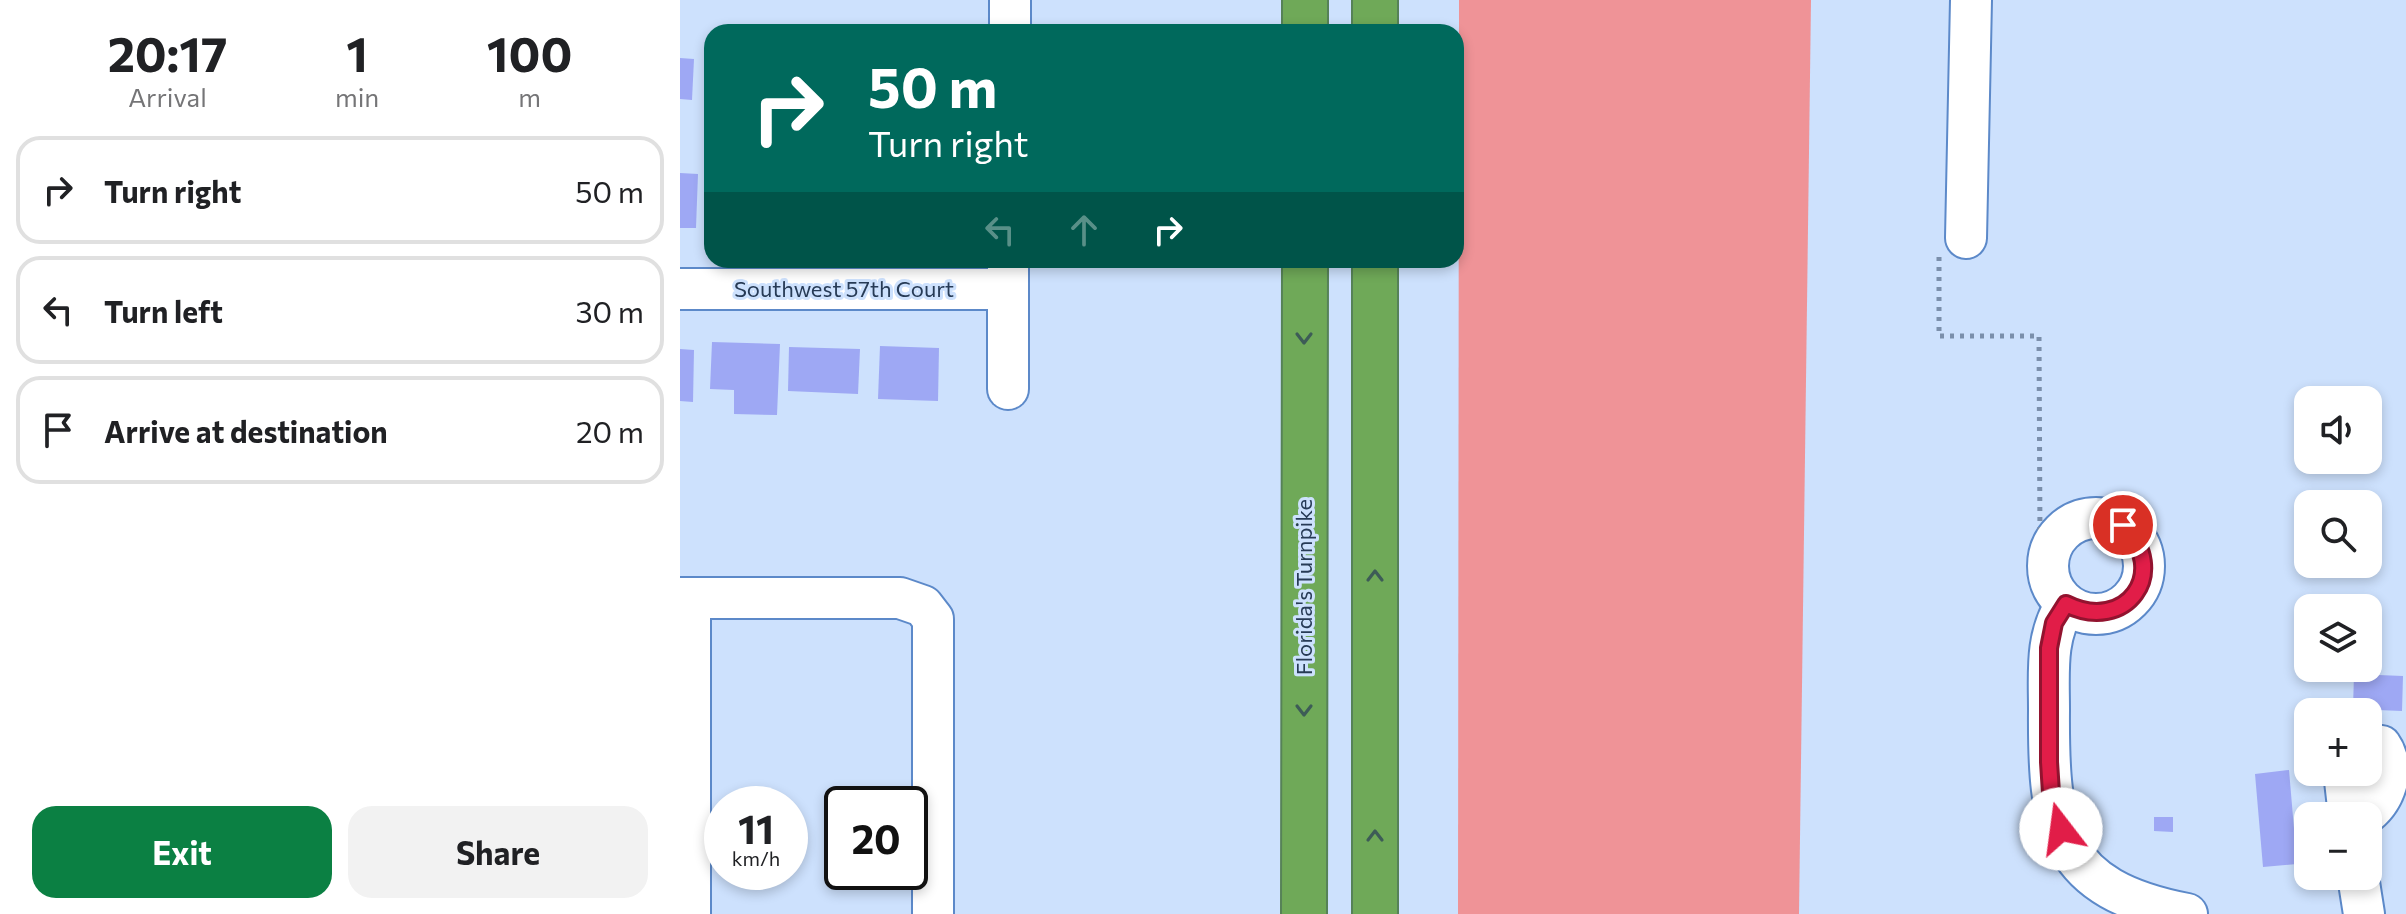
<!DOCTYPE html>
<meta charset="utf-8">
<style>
body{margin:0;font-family:Commissioner,sans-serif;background:#f2f2f2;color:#202124;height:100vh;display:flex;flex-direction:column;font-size:30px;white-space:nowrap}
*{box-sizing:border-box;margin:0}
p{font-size:26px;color:#757577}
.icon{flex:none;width:44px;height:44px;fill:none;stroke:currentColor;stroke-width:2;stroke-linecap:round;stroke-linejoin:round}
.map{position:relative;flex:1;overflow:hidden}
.drawer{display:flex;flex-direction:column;background:#fff;width:680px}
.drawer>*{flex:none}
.hud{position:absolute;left:24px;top:24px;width:760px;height:244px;border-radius:24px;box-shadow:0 4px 12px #0003;background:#00695c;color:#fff;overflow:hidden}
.tools{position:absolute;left:1614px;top:386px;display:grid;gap:16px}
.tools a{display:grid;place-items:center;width:88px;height:88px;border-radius:16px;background:#fff;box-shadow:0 4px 12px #0003;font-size:40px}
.speed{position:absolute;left:24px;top:786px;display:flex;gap:16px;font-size:40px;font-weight:700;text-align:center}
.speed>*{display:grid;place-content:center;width:104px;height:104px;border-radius:50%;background:#fff;box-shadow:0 4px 12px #0003;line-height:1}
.speed small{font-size:20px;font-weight:400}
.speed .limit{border:4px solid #111;border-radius:12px;background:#fff;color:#111}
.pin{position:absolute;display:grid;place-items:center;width:68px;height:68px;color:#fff;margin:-34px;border:4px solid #fff;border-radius:50%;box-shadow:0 2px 8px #0007}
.me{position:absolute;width:88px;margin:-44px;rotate:345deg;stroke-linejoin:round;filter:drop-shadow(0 0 6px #0008)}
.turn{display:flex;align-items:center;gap:28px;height:168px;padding:0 32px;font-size:36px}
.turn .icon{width:104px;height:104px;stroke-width:2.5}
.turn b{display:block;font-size:56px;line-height:68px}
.lanes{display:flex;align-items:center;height:76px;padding:0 32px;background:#0003;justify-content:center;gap:40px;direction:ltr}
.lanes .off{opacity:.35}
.eta{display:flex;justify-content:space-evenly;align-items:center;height:136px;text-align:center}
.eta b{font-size:48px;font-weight:700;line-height:56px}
.cta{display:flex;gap:16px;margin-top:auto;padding:16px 32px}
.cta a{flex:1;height:92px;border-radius:24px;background:#0b8043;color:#fff;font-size:32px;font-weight:700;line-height:92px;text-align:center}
.cta a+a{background:#f2f2f2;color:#202124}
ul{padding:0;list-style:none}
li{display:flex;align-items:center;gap:24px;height:108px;margin:0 16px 12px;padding:0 16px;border:4px solid #e0e0e0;border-radius:24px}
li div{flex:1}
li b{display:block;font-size:30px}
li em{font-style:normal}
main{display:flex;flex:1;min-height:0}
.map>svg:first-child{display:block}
.water{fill:#ef9397}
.building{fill:#9ea8f4}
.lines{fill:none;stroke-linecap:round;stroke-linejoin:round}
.minor-casing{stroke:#5c89c9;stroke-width:44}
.highway-casing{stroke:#568257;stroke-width:48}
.path{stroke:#7b8fab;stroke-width:5;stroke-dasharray:4 6;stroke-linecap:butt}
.minor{stroke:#fff;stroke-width:40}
.highway{stroke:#6fa958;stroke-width:44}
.oneway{stroke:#3d5c57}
.route-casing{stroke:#92132f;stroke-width:20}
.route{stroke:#e11d48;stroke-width:14}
.labels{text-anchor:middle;stroke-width:6;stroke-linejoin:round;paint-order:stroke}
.street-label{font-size:22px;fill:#273b56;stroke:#cde1fd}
</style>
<main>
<section class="drawer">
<div class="eta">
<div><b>20:17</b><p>Arrival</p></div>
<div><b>1</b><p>min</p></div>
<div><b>100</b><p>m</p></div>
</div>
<ul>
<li><svg class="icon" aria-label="right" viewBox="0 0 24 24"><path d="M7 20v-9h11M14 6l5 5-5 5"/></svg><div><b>Turn right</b></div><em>50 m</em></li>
<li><svg class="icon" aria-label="left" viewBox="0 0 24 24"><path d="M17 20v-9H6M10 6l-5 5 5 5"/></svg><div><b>Turn left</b></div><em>30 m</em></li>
<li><svg class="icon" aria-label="arrive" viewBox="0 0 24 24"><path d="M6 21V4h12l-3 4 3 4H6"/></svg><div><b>Arrive at destination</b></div><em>20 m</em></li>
</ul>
<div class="cta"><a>Exit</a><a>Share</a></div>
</section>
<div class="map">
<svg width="1726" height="914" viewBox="0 0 1726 914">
<rect width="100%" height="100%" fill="#cde1fd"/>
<path class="water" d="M779,0h352l-12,914h-341z"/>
<g class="building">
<path d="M0,58l14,1 -2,41 -12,-1z"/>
<path d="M0,173l18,1 -2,54h-16z"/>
<path d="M32,342l68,2 -3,71 -43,-1v-24l-24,-1z"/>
<path d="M200,346l59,2 -1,53 -60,-2z"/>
<path d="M109,347l71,2 -2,45 -70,-3z"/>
<path d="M0,349l14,1 -1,52 -13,-1z"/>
<path d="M1674,674l49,2 -1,35 -49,-2z"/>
<path d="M1609,770l8,94 -34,3 -8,-93z"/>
<path d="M1474,817h19v15l-19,-1z"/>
</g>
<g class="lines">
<defs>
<g id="minor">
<path d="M330,32v-32"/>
<path d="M1286,238l5,-238"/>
<path d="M0,289h328"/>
<path d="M328,389v-129"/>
<circle cx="1416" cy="566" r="48"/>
<path d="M0,598h220l23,8 10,13v295"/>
<path d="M10,598v316"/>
<path d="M1386,604c-21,33 -17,68 -17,106 -1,119 8,179 138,204"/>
<path d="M1664,772l5,44"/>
<path d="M1683,816c22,-15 34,-47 18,-70l-13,-1"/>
<path d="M1678,876l6,38"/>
</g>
<g id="highway">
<path d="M695,0v32"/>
<path d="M625,32v-32"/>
<path d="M695,260v654"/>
<path d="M624,914l1,-654"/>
</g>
</defs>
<use href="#minor" class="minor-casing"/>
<use href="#highway" class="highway-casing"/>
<path class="path" d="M1259,257v79h100l1,204 7,24"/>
<use href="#minor" class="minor"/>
<use href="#highway" class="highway"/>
</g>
<defs><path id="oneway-chevron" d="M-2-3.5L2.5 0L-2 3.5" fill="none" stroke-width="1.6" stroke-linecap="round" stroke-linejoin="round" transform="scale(2)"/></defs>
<g class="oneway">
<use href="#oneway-chevron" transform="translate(624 338) rotate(90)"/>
<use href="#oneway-chevron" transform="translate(695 576) rotate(-90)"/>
<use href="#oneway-chevron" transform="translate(624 710) rotate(90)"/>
<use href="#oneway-chevron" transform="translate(695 836) rotate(-90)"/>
</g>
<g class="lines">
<defs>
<path id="route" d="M1381,829l-9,-21 -3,-46v-114l5,-25 12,-19c60,30 105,-32 57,-79"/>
</defs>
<use href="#route" class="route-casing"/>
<use href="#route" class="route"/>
</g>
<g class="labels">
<g class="street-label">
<text x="164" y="297">Southwest 57th Court</text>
<text transform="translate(624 587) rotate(-90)" y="8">Florida's Turnpike</text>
</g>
</g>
</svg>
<div class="tools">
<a><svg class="icon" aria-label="sound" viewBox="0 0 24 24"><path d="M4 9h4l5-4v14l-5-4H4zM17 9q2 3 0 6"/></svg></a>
<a><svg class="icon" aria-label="search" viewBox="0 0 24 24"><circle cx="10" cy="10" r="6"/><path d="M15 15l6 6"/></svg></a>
<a><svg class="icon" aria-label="layers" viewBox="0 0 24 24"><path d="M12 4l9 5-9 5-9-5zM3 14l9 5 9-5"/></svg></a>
<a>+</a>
<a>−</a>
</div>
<div class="speed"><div>11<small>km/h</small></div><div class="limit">20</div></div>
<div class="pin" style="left:1443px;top:525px;background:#d93025"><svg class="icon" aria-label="arrive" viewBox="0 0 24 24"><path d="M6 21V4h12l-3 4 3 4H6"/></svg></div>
<svg class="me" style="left:1381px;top:829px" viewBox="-20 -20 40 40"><circle r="19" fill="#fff"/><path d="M0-13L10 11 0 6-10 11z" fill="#e11d48"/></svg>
<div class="hud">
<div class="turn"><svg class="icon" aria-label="right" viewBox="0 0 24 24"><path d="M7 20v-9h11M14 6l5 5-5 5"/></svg><div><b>50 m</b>Turn right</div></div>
<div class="lanes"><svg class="icon off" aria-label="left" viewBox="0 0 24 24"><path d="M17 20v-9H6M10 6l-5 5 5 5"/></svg><svg class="icon off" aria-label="ahead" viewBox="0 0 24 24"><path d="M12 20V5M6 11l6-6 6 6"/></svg><svg class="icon" aria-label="right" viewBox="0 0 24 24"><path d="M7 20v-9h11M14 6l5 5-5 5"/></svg></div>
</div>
</div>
</main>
